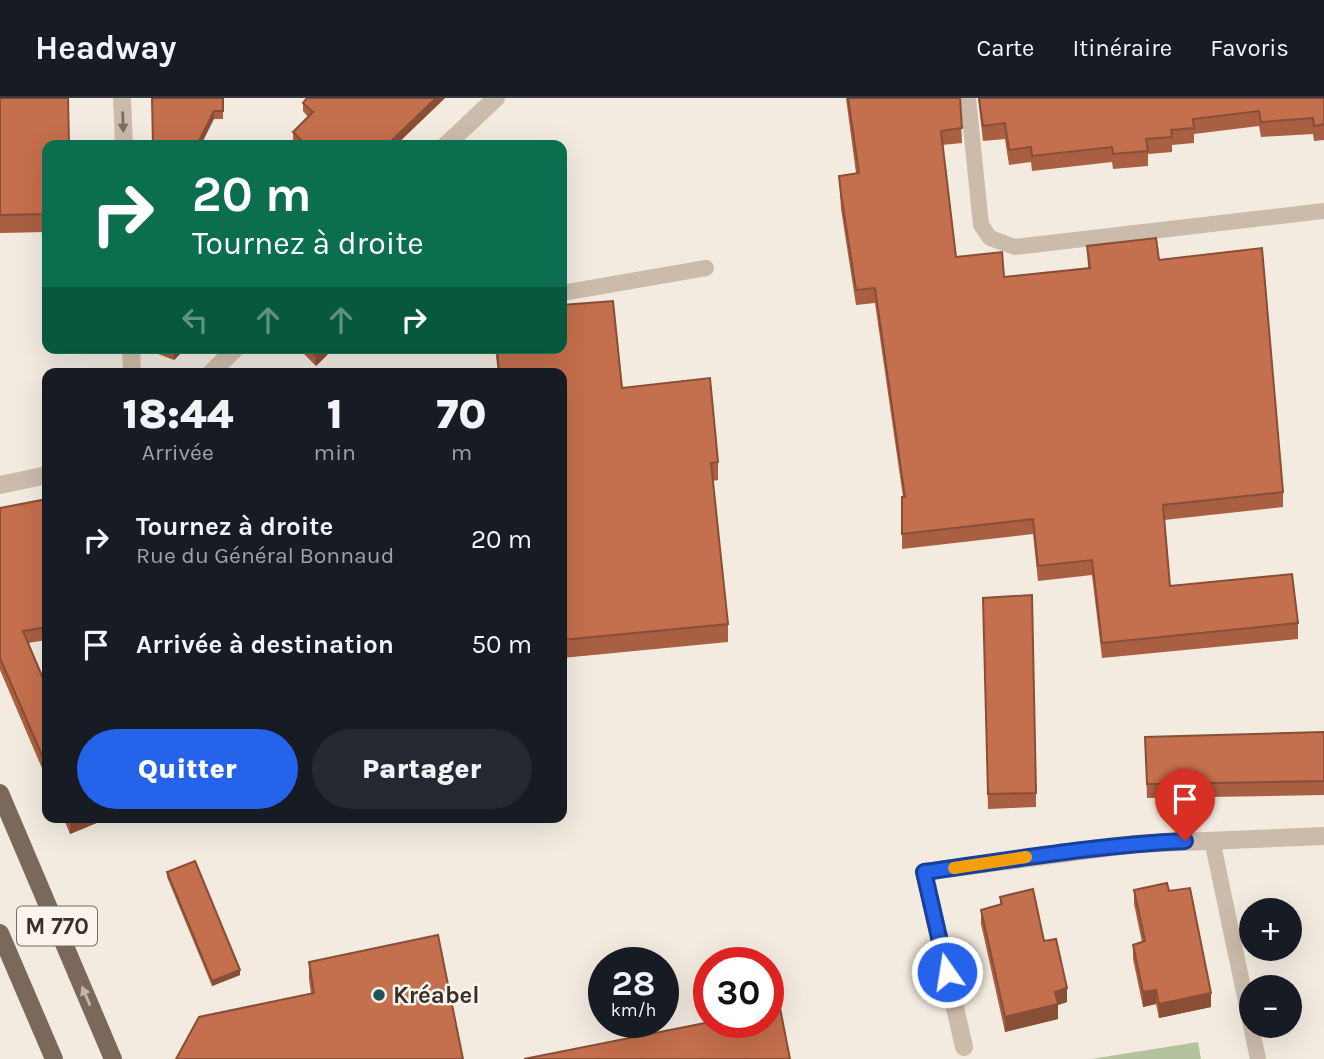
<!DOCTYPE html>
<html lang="fr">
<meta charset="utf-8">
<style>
body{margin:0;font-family:Karla,sans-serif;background:#242831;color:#f1f3f6;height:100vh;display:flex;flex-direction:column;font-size:26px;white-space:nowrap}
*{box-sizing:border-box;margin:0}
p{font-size:23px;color:#9ea1a6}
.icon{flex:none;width:38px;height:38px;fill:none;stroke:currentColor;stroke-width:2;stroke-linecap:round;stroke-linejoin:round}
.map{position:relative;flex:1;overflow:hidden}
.side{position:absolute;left:42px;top:270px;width:525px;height:455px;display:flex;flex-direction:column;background:#171b24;border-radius:14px;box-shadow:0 7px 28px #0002}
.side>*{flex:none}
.top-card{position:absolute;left:42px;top:42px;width:525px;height:214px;border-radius:14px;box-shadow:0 7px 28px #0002;background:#0b6e4f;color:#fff;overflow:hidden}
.buttons{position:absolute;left:1239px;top:800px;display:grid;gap:14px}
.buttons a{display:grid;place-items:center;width:63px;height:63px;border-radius:50%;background:#171b24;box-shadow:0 7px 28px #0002;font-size:35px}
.speed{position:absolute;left:588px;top:849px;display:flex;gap:14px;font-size:35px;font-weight:700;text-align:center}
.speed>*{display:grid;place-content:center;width:91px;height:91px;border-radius:50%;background:#171b24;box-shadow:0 7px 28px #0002;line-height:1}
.speed small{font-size:18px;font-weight:400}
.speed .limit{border:10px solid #d22;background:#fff;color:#111}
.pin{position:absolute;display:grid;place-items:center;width:60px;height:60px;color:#fff;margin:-72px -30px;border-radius:50% 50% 50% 0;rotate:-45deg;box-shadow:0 0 7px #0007}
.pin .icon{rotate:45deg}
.me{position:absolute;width:77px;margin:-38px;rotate:347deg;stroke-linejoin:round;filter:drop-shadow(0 0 5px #0008)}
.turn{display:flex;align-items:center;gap:24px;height:147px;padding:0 35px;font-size:32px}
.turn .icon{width:91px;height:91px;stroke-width:2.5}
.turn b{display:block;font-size:49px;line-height:60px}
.lanes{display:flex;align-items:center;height:66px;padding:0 35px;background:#0003;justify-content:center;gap:35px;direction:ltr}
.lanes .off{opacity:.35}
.eta{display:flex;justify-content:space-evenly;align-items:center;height:119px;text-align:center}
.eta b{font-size:42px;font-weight:800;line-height:49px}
.button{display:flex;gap:14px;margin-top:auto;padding:14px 35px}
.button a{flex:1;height:80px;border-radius:42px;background:#2563eb;color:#fff;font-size:28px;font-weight:800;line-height:80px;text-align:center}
.button a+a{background:#242831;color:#f1f3f6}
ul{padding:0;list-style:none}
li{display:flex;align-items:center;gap:21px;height:105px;padding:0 35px}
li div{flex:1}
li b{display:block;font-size:26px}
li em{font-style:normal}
header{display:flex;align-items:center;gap:42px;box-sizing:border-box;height:98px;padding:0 35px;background:#171b24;border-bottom:2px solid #363941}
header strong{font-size:33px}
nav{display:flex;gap:38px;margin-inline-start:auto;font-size:24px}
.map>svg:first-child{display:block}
.green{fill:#b5c2a0}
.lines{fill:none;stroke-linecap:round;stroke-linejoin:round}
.service{stroke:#cbbbab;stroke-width:16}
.minor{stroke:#cbbbab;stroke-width:18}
.primary{stroke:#7b685c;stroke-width:18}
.wall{fill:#a95f42}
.shaded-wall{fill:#894e36}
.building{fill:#c46f4d;stroke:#894e36;stroke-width:2}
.oneway{fill:#7b6f64}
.oneway2{fill:#c1b5ab}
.route-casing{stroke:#184099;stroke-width:18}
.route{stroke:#2563eb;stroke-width:12}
.slow{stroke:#f59e0b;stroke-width:12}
.poi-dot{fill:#20545a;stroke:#faf4ec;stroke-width:2.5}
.labels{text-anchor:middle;stroke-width:5;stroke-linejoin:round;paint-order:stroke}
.shield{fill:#faf4ec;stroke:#736b64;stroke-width:2}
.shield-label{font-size:23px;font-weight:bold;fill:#39302a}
.poi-label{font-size:24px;font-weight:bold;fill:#39302a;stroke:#faf4ec;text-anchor:start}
</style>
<header>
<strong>Headway</strong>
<nav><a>Carte</a><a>Itinéraire</a><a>Favoris</a></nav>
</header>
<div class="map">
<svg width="1324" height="961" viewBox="0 0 1324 961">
<rect width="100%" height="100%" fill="#f3ebe0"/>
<path class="green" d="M1198,944l3,17h-110z"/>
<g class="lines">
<g class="service">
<path d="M968,0l13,127 9,13 25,9 309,-36"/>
<path d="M562,195l144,-25"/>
<path d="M1212,742l46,219"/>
</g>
<g class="minor">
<path d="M122,0l2,47"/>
<path d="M446,47l50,-47"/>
<path d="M131,250l1,25"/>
<path d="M211,275l25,-25"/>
<path d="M0,387l47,-10"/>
<path d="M964,949l-40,-175 211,-28 189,-8"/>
</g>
<g class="primary">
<path d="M0,695l113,266"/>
<path d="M0,835l54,126"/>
</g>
</g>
<g class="wall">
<path d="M0,0l47,47v87l-47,1z"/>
<path d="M223,0v21h-9l-61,26z"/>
<path d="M307,0h138l-49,47h-100l-3,-4v-9l15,-15 -5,-6v-8z"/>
<path d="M846,0h114l2,45 -20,2 14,112 48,20 84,-9 -1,-22 72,14 124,232v15l-119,13 6,66 128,37v16l-196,19 -10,-83 -54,6 -5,-47 -131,15v-52h1l-28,-194 -19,2 -15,-96 -2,-33 17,-3z"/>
<path d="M978,0h346v42l-10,1 -1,-7 -52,3 -2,-11 -65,8v9l-22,2v7l-24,2v12l-35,3 -1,-7 -80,9 -1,-9 -22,3 -4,-26 -22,2z"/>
<path d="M158,250h28l-12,12 -16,-6z"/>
<path d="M298,250h36l-18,18z"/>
<path d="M495,250h67l60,40 96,74v18l-5,1 15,143v18l-166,16v-285h-64z"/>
<path d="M47,401v141l-19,3 19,45v92l-47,-110v-162z"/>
<path d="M983,500l53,195v14l-48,2z"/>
<path d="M1324,634v63l-177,3 -2,-61z"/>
<path d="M63,719h36v5l-29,12z"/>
<path d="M167,774l73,103 -28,11 -45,-109z"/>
<path d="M1134,792l35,1 42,116 -52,11 -3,-14 -13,3 -10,-48v-14l9,-3 -8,-38z"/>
<path d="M1000,799l44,44 23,61 -9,3v14l-53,13 -24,-108v-14l19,-5z"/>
<path d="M309,864l154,97 -152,-65 -2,-15z"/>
</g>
<g class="shaded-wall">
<path d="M436,0h9l-49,47h-9z"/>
<path d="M214,13v8l-13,26h-4z"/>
<path d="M177,250h9l-12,12v-9z"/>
<path d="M324,250h10l-18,18v-10z"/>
<path d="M80,719h19v5l-29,12v-13z"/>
<path d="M240,872v5l-28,11v-5z"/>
<path d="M1067,890v14l-9,3v14l-53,13v-15l50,-25z"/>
<path d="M1156,892v14l-13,3v-15z"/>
<path d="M1211,895v14l-52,11v-14z"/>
</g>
<g class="building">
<path d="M0,0h68l1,47h-22v69l-47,1z"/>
<path d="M152,0h71v13h-9l-17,34h-44z"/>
<path d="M307,0h129l-49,47h-91l5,-5 -8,-8 20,-20 -10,-9z"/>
<path d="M848,0h112l2,30 -21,3 15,126 46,-5 2,25 86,-9 -3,-22 69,-8 3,22 103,-12 21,244 -120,13 7,81 122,-12 6,49 -196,20 -10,-83 -54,6 -5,-47 -131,15v-37h3l-30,-209 -19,2 -15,-96 -2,-18 20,-3z"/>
<path d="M979,0h345v26l-10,2 -1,-8 -52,4 -2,-11 -66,8 1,9 -23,2 1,7 -26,2 2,12 -35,3 -1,-7 -80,9 -1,-9 -22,3 -4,-27 -22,3z"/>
<path d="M613,203l9,87 88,-10 8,84 -7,1 17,161 -166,16v-267h-63l-2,-25h65v-43z"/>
<path d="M166,250h11l-3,3z"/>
<path d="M308,250h16l-8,8z"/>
<path d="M47,401v128l-24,4 24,57v79l-47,-109v-150z"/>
<path d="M1032,497l4,198 -48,1 -5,-196z"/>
<path d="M1324,634v49l-177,3 -2,-47z"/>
<path d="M69,719h11l-10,4z"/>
<path d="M195,763l45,109 -28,11 -45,-109z"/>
<path d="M1167,785l2,8 21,-3 21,105 -52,11 -3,-14 -13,2 -10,-47 12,-4 -11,-51z"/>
<path d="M1033,791l11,52 12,-2 11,49 -12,4 3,12 -53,13 -24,-107 21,-6 -2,-7z"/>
<path d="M438,837l25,124h-287l23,-42 115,-24 -5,-31z"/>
<path d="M780,910l10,51h-266l186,-37h58v-12z"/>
</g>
<defs><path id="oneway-solid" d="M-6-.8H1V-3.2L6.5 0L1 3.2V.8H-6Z" transform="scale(1.75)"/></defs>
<use class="oneway" href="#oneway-solid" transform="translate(123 24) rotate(88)"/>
<use class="oneway2" href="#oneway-solid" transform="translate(86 898) rotate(-113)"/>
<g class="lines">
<defs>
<path id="route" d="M947,874l-23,-100c87,-12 173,-27 261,-31"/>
</defs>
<use href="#route" class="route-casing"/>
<use href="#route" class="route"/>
<path class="slow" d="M954,770l72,-11"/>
</g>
<circle class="poi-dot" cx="379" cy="897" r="7"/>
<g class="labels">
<rect class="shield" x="17" y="808.5" width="80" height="39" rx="5"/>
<g class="shield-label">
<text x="57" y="836">M 770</text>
</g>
<g class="poi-label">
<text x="393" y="905">Kréabel</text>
</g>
</g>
</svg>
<div class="buttons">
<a>+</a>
<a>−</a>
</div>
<div class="speed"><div>28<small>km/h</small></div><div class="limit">30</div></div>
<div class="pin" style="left:1185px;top:743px;background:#d93025"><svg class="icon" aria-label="arrive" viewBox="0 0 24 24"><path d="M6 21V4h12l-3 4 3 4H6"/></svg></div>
<svg class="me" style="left:947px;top:874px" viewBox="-20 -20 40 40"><circle r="17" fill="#2563eb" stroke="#fff" stroke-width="3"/><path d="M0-11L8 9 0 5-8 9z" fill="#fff"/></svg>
<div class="top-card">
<div class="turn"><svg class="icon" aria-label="right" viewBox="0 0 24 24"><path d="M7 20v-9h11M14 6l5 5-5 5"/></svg><div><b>20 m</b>Tournez à droite</div></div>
<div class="lanes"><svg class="icon off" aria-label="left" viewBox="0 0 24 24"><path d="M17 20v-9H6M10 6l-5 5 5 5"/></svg><svg class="icon off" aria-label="ahead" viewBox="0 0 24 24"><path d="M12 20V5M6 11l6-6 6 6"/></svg><svg class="icon off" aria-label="ahead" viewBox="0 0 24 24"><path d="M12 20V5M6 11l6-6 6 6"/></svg><svg class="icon" aria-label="right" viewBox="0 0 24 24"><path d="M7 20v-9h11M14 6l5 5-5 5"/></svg></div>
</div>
<section class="side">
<div class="eta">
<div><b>18:44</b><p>Arrivée</p></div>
<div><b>1</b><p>min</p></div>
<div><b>70</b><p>m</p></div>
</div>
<ul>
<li><svg class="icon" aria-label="right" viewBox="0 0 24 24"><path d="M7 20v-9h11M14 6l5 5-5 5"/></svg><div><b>Tournez à droite</b><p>Rue du Général Bonnaud</p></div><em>20 m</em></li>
<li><svg class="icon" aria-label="arrive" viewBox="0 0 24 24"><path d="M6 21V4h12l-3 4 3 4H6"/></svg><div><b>Arrivée à destination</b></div><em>50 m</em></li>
</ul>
<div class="button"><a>Quitter</a><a>Partager</a></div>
</section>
</div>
